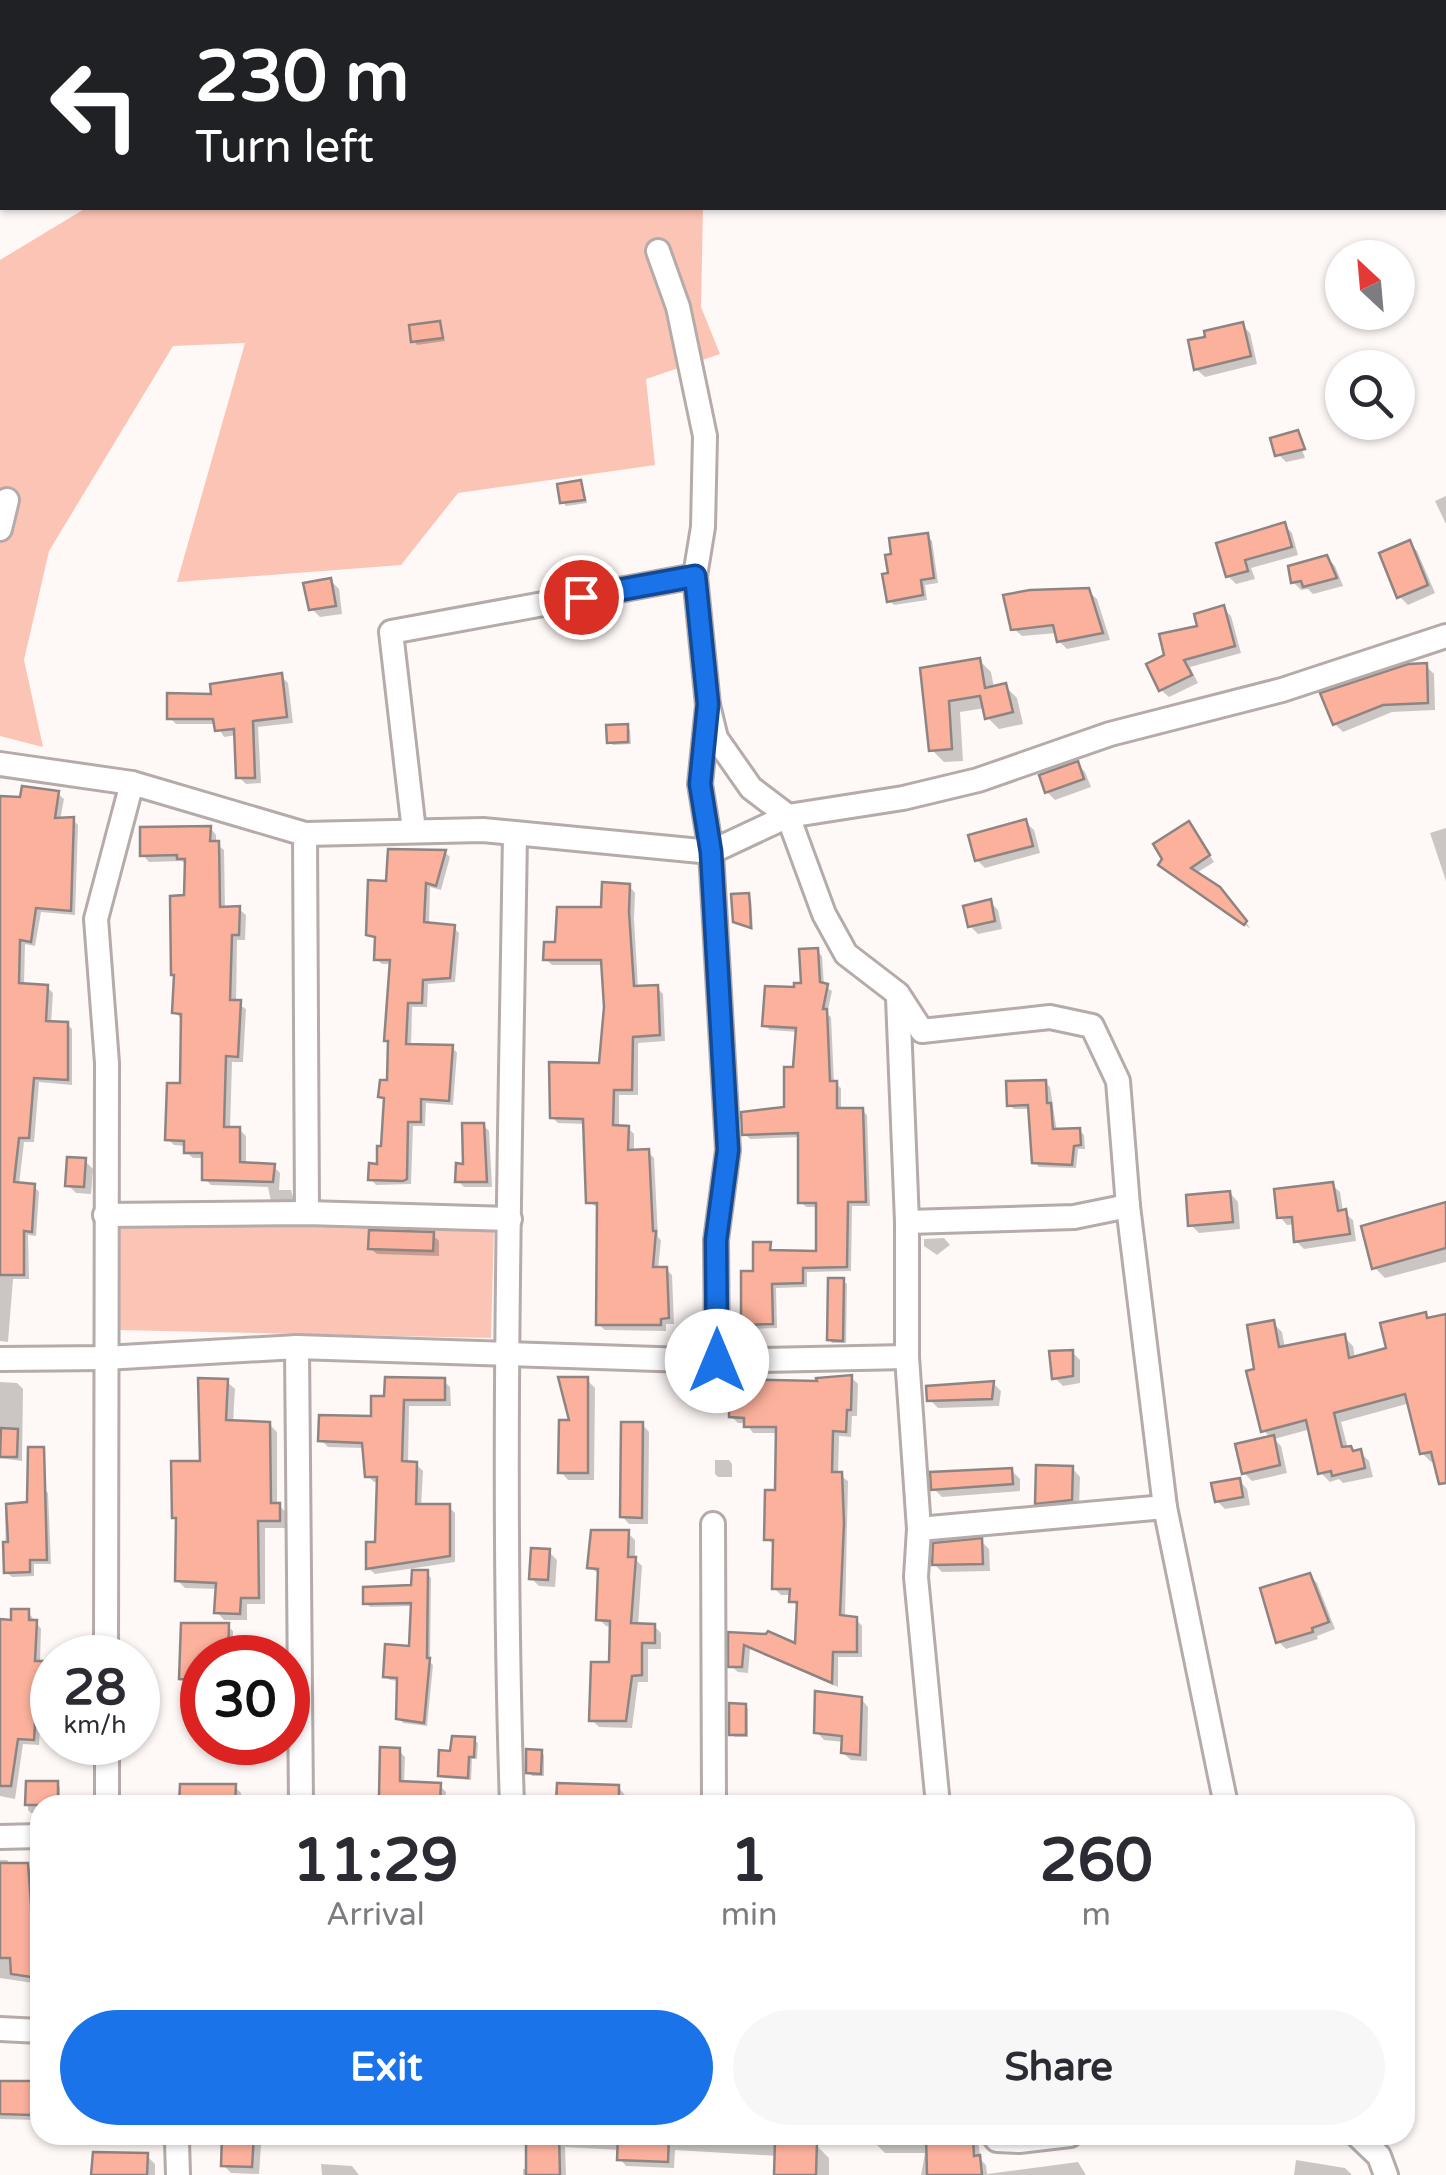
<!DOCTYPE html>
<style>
body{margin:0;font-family:"Varela Round",sans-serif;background:#f7f7f7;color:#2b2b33;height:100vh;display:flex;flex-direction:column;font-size:38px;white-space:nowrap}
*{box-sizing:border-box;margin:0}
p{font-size:32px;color:#7c7c81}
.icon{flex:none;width:55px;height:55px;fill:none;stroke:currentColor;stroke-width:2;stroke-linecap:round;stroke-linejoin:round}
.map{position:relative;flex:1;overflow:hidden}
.side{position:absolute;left:30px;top:1795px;width:1385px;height:350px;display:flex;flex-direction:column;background:#fff;border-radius:30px;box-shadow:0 2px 8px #0004}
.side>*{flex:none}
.top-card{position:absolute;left:0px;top:0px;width:1448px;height:210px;box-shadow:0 2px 8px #0004;background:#202124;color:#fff;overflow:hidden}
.needle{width:65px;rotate:334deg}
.fabs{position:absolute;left:1325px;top:240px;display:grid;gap:20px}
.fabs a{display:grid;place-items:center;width:90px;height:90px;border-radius:50%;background:#fff;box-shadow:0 2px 8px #0004;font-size:50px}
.speed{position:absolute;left:30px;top:1635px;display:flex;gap:20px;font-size:50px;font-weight:700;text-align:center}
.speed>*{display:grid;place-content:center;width:130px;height:130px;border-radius:50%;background:#fff;box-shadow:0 2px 8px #0004;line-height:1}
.speed small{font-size:25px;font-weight:400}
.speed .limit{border:15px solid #d22;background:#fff;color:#111}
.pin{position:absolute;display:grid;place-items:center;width:85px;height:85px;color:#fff;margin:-42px;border:5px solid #fff;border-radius:50%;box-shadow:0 2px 10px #0007}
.me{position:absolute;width:110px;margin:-55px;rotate:0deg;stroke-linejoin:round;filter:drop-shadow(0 0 8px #0008)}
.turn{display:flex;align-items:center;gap:35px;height:210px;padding:0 30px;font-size:45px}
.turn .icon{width:130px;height:130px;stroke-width:2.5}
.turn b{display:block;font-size:70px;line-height:85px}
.eta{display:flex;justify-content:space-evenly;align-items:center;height:170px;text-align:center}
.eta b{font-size:60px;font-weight:700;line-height:70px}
.primary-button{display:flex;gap:20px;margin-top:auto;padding:20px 30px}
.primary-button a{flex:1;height:115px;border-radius:60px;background:#1a73e8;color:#fff;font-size:40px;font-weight:700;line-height:115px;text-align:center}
.primary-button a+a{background:#f7f7f7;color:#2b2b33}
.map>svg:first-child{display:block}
.green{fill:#fbc4b4}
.shadow{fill:#0003}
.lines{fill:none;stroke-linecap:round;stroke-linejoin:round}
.river{stroke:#f7d7ce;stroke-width:40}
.building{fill:#fcb19c;stroke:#8e8582;stroke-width:2.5}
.minor-casing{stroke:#b5aba9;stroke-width:28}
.minor{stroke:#fff;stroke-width:22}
.route-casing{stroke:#114b97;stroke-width:25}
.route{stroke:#1a73e8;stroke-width:18}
</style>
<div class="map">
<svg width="1446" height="2175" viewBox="0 0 1446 2175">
<rect width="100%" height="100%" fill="#fef8f6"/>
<g class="green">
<path d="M183,0h483v2h-484z"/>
<path d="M86,208h617l-2,99 19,47 -74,25 9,86 -197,28 -57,72 -224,17 68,-239 -72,3 -124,205 -25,109 19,87 -43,-11v-476z"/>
<path d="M120,1224l374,4 -3,110 -373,-8z"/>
</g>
<g class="shadow">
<path d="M1095,0h40l1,2h-40z"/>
<rect x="1186" y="0" width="64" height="2"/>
<path d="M439,324l6,17 -28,4 -3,-4z"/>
<path d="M1242,325l8,8 7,31 -52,13 -9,-8z"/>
<path d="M1297,433l6,6h-5l7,19 -19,4 -8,-8z"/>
<path d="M581,482l6,21 -21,3 -3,-4z"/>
<path d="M1446,496v28l-11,-23z"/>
<path d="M1284,525l8,8 6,22 -47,13 4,11 -19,5 -8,-8 -9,-31z"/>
<path d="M927,536l5,5 6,42 -13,2 2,15 -33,5 -5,-5z"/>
<path d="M1409,543l8,8 18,42 -27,12 -8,-8z"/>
<path d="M1327,558l8,8 8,20 -30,8 -5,-5 -7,1 -8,-8z"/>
<path d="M330,580l9,9 3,25 -22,3 -8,-8z"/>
<path d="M1088,591l9,8 13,41 -43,9 -8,-8 -2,-8 -35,3 -9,-8z"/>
<path d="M1223,608l8,8 10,37 -51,14 8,16 -29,14 -8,-7 6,-34z"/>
<path d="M979,660l12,12 3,16 11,-2 12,12 6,26 -24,5 -12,-12 -2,-9 -25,4 3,49 -19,1 -12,-12 -9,-80z"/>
<path d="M1426,666l8,8 1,36 -43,2 -49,20 -8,-8z"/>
<path d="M281,676l7,7 5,40 -35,4 3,56 -15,1 -7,-7 -2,-42 -13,2 -8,-13h-40l-6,-6 44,-22z"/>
<path d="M627,726l3,4 1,14 -18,1 -4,-3z"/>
<path d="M1077,764l8,8 6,15 -36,13 -8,-8z"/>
<path d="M58,794l6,5 -4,21h13l5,5 -3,90 -34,-3 -6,34 -10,-2 -1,42 23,1 6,6 -2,31h16l5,5v56l-33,-3 -5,60h-10l-5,43 15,1 5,6 -3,44 -8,-1 1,44h-16l-5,63 -8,-1v-509z"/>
<path d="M1025,822l9,8 6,23 -55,15 -8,-8z"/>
<path d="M210,828l6,7v9l8,6 1,59h14l7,6 -1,25h-8l-1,63 10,6 -3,53h-11l-2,67h9l7,7v29l27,1 7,7 -1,17h12l3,10 -23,1 -3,-14 -57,-2 -6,-6 -1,-21h-11l-7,-6v-6l-12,-1 -6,-6 14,-53 -1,-67 -6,-7 11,-114 -1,-34 -3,-3 -33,1 -6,-7z"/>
<path d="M1446,828v53l-16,-48z"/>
<path d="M1194,830l20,32 -19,12 30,22 26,33 -84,-58z"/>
<path d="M445,852l5,5 -9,33 -11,-3 -1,38 25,3 5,5 -4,49 -27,2 -1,23h-15l-1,40h41l5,6 -4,52 -27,-2 -1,23h-12l-2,58 -35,1 -5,-6 8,-13 4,-18 4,-46 -6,-6 9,-13 3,-119h-11l-6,-5 1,-19 -9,-6 20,-50z"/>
<path d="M629,886l6,7 -1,26 4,69h19l6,6 2,47 -27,2v52h-19v33h9l6,6v18h14l6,6 4,79 3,3 -3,29h8l6,6 2,49h-8v7l-61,-1 -7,-6 1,-116 -11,-6 -3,-78 -27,-1 -6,-6 49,-51 6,-59 -3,-42h-52l-6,-6 12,-15z"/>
<path d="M748,896l3,3 2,31 -17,-9z"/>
<path d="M990,902l8,8 4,19 -24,5 -8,-8z"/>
<path d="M817,951l5,5 2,30 8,5 -5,23 4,3 3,66 7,5v23l21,-1 5,5 3,91h-18l-1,65 -44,1v15l-31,1 1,40 -29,1 -5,-5 13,-51 14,-29 4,9h45l-1,-46h-12l-5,-5v-65l-51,2 -5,-5 42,-25 12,-77 -29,-2 -5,-5 32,-36 7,-3z"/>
<path d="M1045,1082l5,5 7,45 22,-2 5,5 1,14h-7l-2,19 -37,-1 -4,-5 -5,-53h-16l-5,-4z"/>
<path d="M483,1125l6,6 3,56h-28l-6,-6z"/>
<path d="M84,1160l9,9 -2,25 -15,-1 -8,-8z"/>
<path d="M1332,1185l8,7 3,20 10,8 3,21 -52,8 -8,-8 -1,-17 -8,1 -7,-8z"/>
<path d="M1230,1193l8,9 2,27 -41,4 -8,-8z"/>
<path d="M1446,1205v57l-61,16 -11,-11z"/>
<path d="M433,1235l6,6v15l-62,-2 -7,-6z"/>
<path d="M944,1238l6,7 -13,10 -13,-9v-7z"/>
<path d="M843,1281l4,3 -1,59h-14l-3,-4z"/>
<path d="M1425,1315l5,5 16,-2v162l-10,-19 -5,1 -9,-9 -12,-50 -69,19 7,27 12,3 9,9 4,16 -30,6 -4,-4 -9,3 -9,-9 -10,-44 -37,10 7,7 6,27 -35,8 -8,-8 27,-35 -8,-8 -6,-59 16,-48 9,9 3,16 59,-11 9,9 2,13 34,-9z"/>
<path d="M1072,1352l8,8v23l-17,3 -8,-8z"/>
<path d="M851,1377l7,7 -1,32h-5l-1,21 -12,-1 -1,38 10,7 -3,137 11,1 6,7v31h-24v30l-88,-38 -2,24 -10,-1 -7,-6v-31l67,12 2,-39 -8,-7v-6h-11l-7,-7v-43l-7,-6 11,-46 1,-60h-26l-7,-10h-8l-7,-7 88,-33z"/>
<path d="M587,1380l8,8 -1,92h-26l-7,-8 11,-49z"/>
<path d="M444,1381l6,6 1,19h-42l-1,58h8l7,7 -2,36h28l6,6v49l-80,12 -7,-6 9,-24 2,-62h-5l-7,-7 -2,-27 -37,-1 -7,-7 52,-21 14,-20z"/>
<path d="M0,1382l17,1 6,6 -1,72 -22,-3z"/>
<path d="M227,1382l8,7 -2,34 36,1 8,8v72l9,8v16h-21v76h-18v16h-23l-7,-8 1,-23 -33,-1 -8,-8 2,-59 -5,-4 28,-54z"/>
<path d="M993,1383l8,8 -2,15 -61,2 -8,-8z"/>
<path d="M642,1424l7,8 -1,92h-19l-7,-8z"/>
<path d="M715,1460h14l3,4v13h-14l-3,-3z"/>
<path d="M1072,1468l8,9 -1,31 -33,3 -8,-8z"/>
<path d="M1012,1471l8,8v12l-78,6 -8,-8z"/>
<path d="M1239,1480l8,9 3,16 -25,4 -8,-8z"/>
<path d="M43,1488l5,5 3,71h-17v12l-22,1 -6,-5 -1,-66h23z"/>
<path d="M628,1533l7,7v19l7,7 -4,60h16l7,7v16h-13v33h-10l-6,46 -33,-1 -7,-7 19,-56 1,-37 -6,-1 -7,-7 1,-44 -10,-8z"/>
<path d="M981,1541l8,8 1,22 -48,1 -8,-8z"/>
<path d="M549,1552l8,8 -2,27 -16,-1 -8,-8z"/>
<path d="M427,1573l4,5 -1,84 3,3 -6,61 -24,-3 -4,-5v-37l-9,-1 -5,-4 27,-27 1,-43 -43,1 -4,-4 48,-16z"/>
<path d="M1310,1576l7,7 18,46 -18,7 1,3 -32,10 -7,-7z"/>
<path d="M28,1612l13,17 -1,34 8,6v14h-6l-3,62 -16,-1 -8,55 -15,-3v-174h13z"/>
<path d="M228,1626l5,5v27h-31v26h-16l-5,-5z"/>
<path d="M861,1699l7,8 -1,54 -16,-1 -8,-7 1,-11 -20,-2 -7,-8z"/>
<path d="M745,1706l3,3v28h-13l-4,-3z"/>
<path d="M474,1740l4,3 -1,16h-5l-1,21 -27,-2 -4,-3 13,-22z"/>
<path d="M399,1751l6,6 -1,27 36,2 6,6 -1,13h-47v-3l-10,-1 -6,-6z"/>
<path d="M540,1752l4,3v21h-12l-3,-4z"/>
<path d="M28,1783h29l3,4v18h-20v8h-9l-3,-3z"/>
<path d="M235,1787l6,6v12h-60z"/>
<path d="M618,1787l7,8v10h-63l-3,-3z"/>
<path d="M1207,1795l9,10h-45l-1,-8z"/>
<path d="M1068,1802l3,3h-39z"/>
<path d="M0,1860h7l5,6h14l8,7v21l6,13v77l-40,-6z"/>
<path d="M0,2083l40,1 -3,36 -37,-1z"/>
<path d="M529,2135h243l2,8 42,2 13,13v17h-53l1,-19 -102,-6 -1,18 -48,-2 -6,-7v-9l-55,-3 1,28h-43v-6h6z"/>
<path d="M877,2135h92l10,11 1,13 6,6 1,9 91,-12 8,13h-165l4,-22h-40l-8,-8z"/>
<path d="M253,2137l8,8 -2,29 -28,-1 -8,-8z"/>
<path d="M147,2156l8,8v11h-61z"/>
<path d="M1296,2160l49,8 7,7h-58z"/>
<path d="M321,2164l31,2 7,9h-37z"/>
</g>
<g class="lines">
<g class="river">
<path d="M77,2l1,-2"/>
<path d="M0,188l2,-4"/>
</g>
</g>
<g class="building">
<path d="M440,321l3,17 -32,4 -2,-17z"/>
<path d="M1243,322l8,34 -57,14 -6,-30 17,-3 -1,-6z"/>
<path d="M1298,430l7,19 -30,7 -5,-18z"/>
<path d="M581,480l4,20 -25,3 -3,-19z"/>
<path d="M1285,522l7,25 -47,13 3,11 -22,6 -10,-34z"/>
<path d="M928,533l6,45 -13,2 2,15 -36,7 -5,-28 6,-1 -3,-18 6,-1 -2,-16z"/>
<path d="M1410,540l18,45 -31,13 -18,-45z"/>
<path d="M1327,555l10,23 -34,9 -2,-6 -10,2 -3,-17z"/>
<path d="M331,578l5,28 -27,4 -6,-27z"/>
<path d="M1089,588l14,45 -46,9 -4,-17 -42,5 -8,-35 27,-5z"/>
<path d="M1224,605l11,41 -51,14 8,15 -33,16 -13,-27 18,-9 -5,-21 38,-8 -3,-12z"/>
<path d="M980,658l5,30 21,-5 7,29 -28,7 -5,-23 -31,5 3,48 -23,2 -9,-83z"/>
<path d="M1427,663l1,40 -45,2 -50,20 -13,-32 88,-29z"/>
<path d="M282,673l5,44 -34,4 2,57h-19l-2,-49 -19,2 -2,-12h-46v-26l44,1 -1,-10z"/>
<path d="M628,724v18l-21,1 -1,-18z"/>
<path d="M1078,761l6,18 -39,14 -6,-18z"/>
<path d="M22,786l37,5 -4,27 19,-1 -3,94 -35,-3 -5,34 -11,-2 -1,43 29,2 -2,36 22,1v58l-34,-2 -5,60h-10l-5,44 21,2 -3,48 -8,-1v44h-24v-479l20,1z"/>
<path d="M1026,819l7,27 -58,15 -7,-26z"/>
<path d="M1189,821l21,34 -19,13 29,19 27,34 -3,4 -86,-60 4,-6 -9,-15z"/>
<path d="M211,826l-1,15h9l1,66 20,-1 -1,29h-7l-2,65h11l-3,57 -12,-1 -2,71h16v35l35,2 -2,18 -71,-2v-27h-18v-12l-19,-1 2,-57h13l1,-69 -9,-1 2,-38h-3l-1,-79 14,-1 1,-36h-8v-4l-37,1v-29z"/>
<path d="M388,849l58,1 -10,36 -10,-3 -2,39 31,3 -5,53 -27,2 -1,23h-14l-2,41 47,1 -4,56 -28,-2v23h-13l-1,57 -4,2 -35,-1 1,-17 8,1v-18h4l3,-48 -6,-1 2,-17h7l1,-39h-4l6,-81h-16l1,-23 -9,-2 2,-55 18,1z"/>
<path d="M602,882l28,2 -1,28 5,74 24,-1 2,50 -27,2 -1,53h-18l-1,35 16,1 -1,24 21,-1 4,82h3l-3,36h14l2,51 -8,1v6h-65l1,-122h-11l-3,-84 -33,-1 -1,-56 50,1 5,-56 -3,-47h-58l1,-18h11l2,-35h44z"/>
<path d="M749,893l1,12 1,23 -18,-6 -2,-28z"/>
<path d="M991,899l4,22 -27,6 -5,-21z"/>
<path d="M818,948l2,34 8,2 -5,25h4l3,72h7v27h26l3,94h-18l-1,65 -44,1v15l-31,1 1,40 -32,1v-54h12v-29h18l-1,8 46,1v-48h-18v-70l-56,2 -1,-23 43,-5v-40h9l3,-39 -34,-2 3,-40 29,1v-4h7l-2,-34z"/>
<path d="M1046,1080l1,23h4l2,26 27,-1 1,17 -7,1 -2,19 -40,-2 -4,-58 -21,1 -1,-25z"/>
<path d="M462,1123h22l3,59h-32l1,-19 7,1z"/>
<path d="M67,1157l19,1 -2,29 -19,-1z"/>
<path d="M1333,1182l5,29 8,-2 4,25 -56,8 -2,-25 -15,1 -3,-29z"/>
<path d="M1230,1191l3,31 -45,4 -2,-31z"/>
<path d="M1446,1202v46l-74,21 -11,-43z"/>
<path d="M369,1230l65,2 -1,19 -65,-2z"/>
<path d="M828,1278h16l-1,63 -16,-1z"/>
<path d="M1426,1312l1,6 19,-4v169l-7,1 -8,-32 -11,2 -15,-60 -71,19 8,34 9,-1 2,5 8,-2 4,19 -33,8 -1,-5 -13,3 -12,-54 -45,12 -15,-61 8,-2 -7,-44 27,-5 5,27 66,-13 4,24 37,-10 -6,-25z"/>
<path d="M1073,1350v26l-21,3 -3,-28z"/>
<path d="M852,1375l-1,35h-4l-1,22 -13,-1 -1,41h10l2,51 -4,92 17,2v35h-24l-1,31 -88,-38 -2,22h-14v-35l38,2 2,-3 27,12 2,-41h-8l1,-13h-18l1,-49h-9l1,-50h10l1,-63h-32v-9l-15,-1 1,-38 87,2 -1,-3z"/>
<path d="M385,1377l60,1v22h-41l-2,61 15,1 -1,42h34v52l-84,13v-27h9l2,-65h-12l-3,-34 -44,-2 1,-26 52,1v-20h13z"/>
<path d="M558,1377h30v96h-30l1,-53h10z"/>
<path d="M198,1378l30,1 -2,41 44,2 1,81h9v18h-22l1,77h-18l-1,16 -26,-1 2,-30 -41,-2 1,-63h-4l-1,-57h29z"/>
<path d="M994,1381l-2,18 -65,2 -1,-15z"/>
<path d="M621,1422h22l-1,96 -22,-1z"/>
<path d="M1,1428l17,1 -1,28h-17z"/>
<path d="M1274,1435l6,30 -38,9 -7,-30z"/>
<path d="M28,1447h16l3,113h-17v12l-26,1 -1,-31h5l-2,-38 21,-2z"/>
<path d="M1036,1465l37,1 -1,34 -37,4z"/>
<path d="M1012,1468l1,16 -82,6 -1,-18z"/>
<path d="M1240,1478l3,19 -28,5 -4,-19z"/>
<path d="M591,1530h38l-1,27h8l-5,66 24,1v19h-13v32l-10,1 -6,45h-37l2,-59h18l1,-41 -14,-1 2,-51 -11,-1z"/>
<path d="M982,1538l1,26 -51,1 1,-22z"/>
<path d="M531,1548l19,1 -2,31 -19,-1z"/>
<path d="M412,1570h16l-1,88h3l-6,65 -28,-4 1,-41 -14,-1 2,-33 24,2 2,-43 -48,1v-17l48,-2z"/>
<path d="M1310,1573l19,49 -17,6 1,4 -37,11 -16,-55z"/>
<path d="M11,1609h18v11h8l-2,41h8v17h-5l-4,62 -16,-1 -7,47h-11v-167l11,1z"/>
<path d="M181,1623h48l-1,35h-26v22l-23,-1z"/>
<path d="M815,1691l47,6 -2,58 -19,-2 1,-17 -28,-3z"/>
<path d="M729,1703l17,1v31h-17z"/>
<path d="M452,1736l23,1 -1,20h-5l-1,21 -30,-2 1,-26 11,1z"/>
<path d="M380,1747l20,1v33l41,2 -1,18h-10l-1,4h-34l1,-8 -17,-1z"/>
<path d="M526,1749l16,1 -1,24 -15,-1z"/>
<path d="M26,1781h32v24h-33z"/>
<path d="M557,1783l62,2v20l-63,-2z"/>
<path d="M180,1784h56l-1,21h-56z"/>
<path d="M0,1863h28l3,41 9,1 -2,73 -27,-4 -1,-16h-10z"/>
<path d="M0,2081h33l-2,34 -31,-1z"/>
<path d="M222,2135h32l-2,32 -31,-1z"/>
<path d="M526,2135h33l1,40h-34z"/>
<path d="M618,2135h51l-1,27 -51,-2z"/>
<path d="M926,2135l47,1 1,20 6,-1 2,20h-55z"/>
<path d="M775,2141l42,1 -1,33h-42z"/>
<path d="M93,2152l55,1 -1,22h-56z"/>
</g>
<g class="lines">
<defs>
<g id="minor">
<path d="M658,251l20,56 27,129 -2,91 -8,49 13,129 -8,79 11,68 17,298 -12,90 1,121"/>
<path d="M0,529l7,-29"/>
<path d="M708,705l8,33 35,50 37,28 36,98 22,40 52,40 24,37 128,-14 42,9 26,55 10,125 37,301 61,298"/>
<path d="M0,764l132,19 173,51 178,-4 228,22 77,-36 115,-18 75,-18 132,-46 172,-44 164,-54"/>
<path d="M414,831l-23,-199 304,-56"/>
<path d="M305,834l2,379"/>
<path d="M898,998l9,224v135l12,172 -3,48 22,228"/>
<path d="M105,1215l202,-2 203,6"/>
<path d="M907,1222l167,-5 54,-11"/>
<path d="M297,1347l4,458"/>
<path d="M0,1359l105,-1 192,-11 420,14 190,-4"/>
<path d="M713,1524l1,281"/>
<path d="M919,1529l246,-22"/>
<path d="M106,1658l1,-595 -11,-144 36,-136"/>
<path d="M107,1742v63"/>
<path d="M512,1805c-11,-323 -2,-647 3,-970"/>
<path d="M0,1837l40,-1"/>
<path d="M0,2029l40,2"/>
<path d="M993,2135l4,5 22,1 51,-6"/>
<path d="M1357,2135l22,21 7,19"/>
<path d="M177,2141l1,34"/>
</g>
</defs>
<use href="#minor" class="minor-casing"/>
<use href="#minor" class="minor"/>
</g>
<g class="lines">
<defs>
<path id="route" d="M581,597l114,-21 13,128 -8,80 11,68 17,298 -12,90 1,121"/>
</defs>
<use href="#route" class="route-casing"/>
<use href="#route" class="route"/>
</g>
</svg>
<div class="fabs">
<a><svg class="needle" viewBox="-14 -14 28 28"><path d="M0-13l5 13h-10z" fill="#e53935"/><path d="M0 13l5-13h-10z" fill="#7c7c81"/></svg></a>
<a><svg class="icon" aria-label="search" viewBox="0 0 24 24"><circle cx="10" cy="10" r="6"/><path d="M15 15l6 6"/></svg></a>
</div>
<div class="speed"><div>28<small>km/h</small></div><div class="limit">30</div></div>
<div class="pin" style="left:581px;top:597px;background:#d93025"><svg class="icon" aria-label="arrive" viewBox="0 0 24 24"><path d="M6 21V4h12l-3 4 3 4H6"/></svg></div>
<svg class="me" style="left:717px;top:1361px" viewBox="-20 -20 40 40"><circle r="19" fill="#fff"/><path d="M0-13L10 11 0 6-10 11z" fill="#1a73e8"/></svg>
<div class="top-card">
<div class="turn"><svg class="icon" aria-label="left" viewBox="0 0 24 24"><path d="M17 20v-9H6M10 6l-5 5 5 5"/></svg><div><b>230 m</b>Turn left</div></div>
</div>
<section class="side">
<div class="eta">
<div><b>11:29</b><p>Arrival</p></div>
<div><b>1</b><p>min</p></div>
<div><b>260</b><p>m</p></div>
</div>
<div class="primary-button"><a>Exit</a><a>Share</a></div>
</section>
</div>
